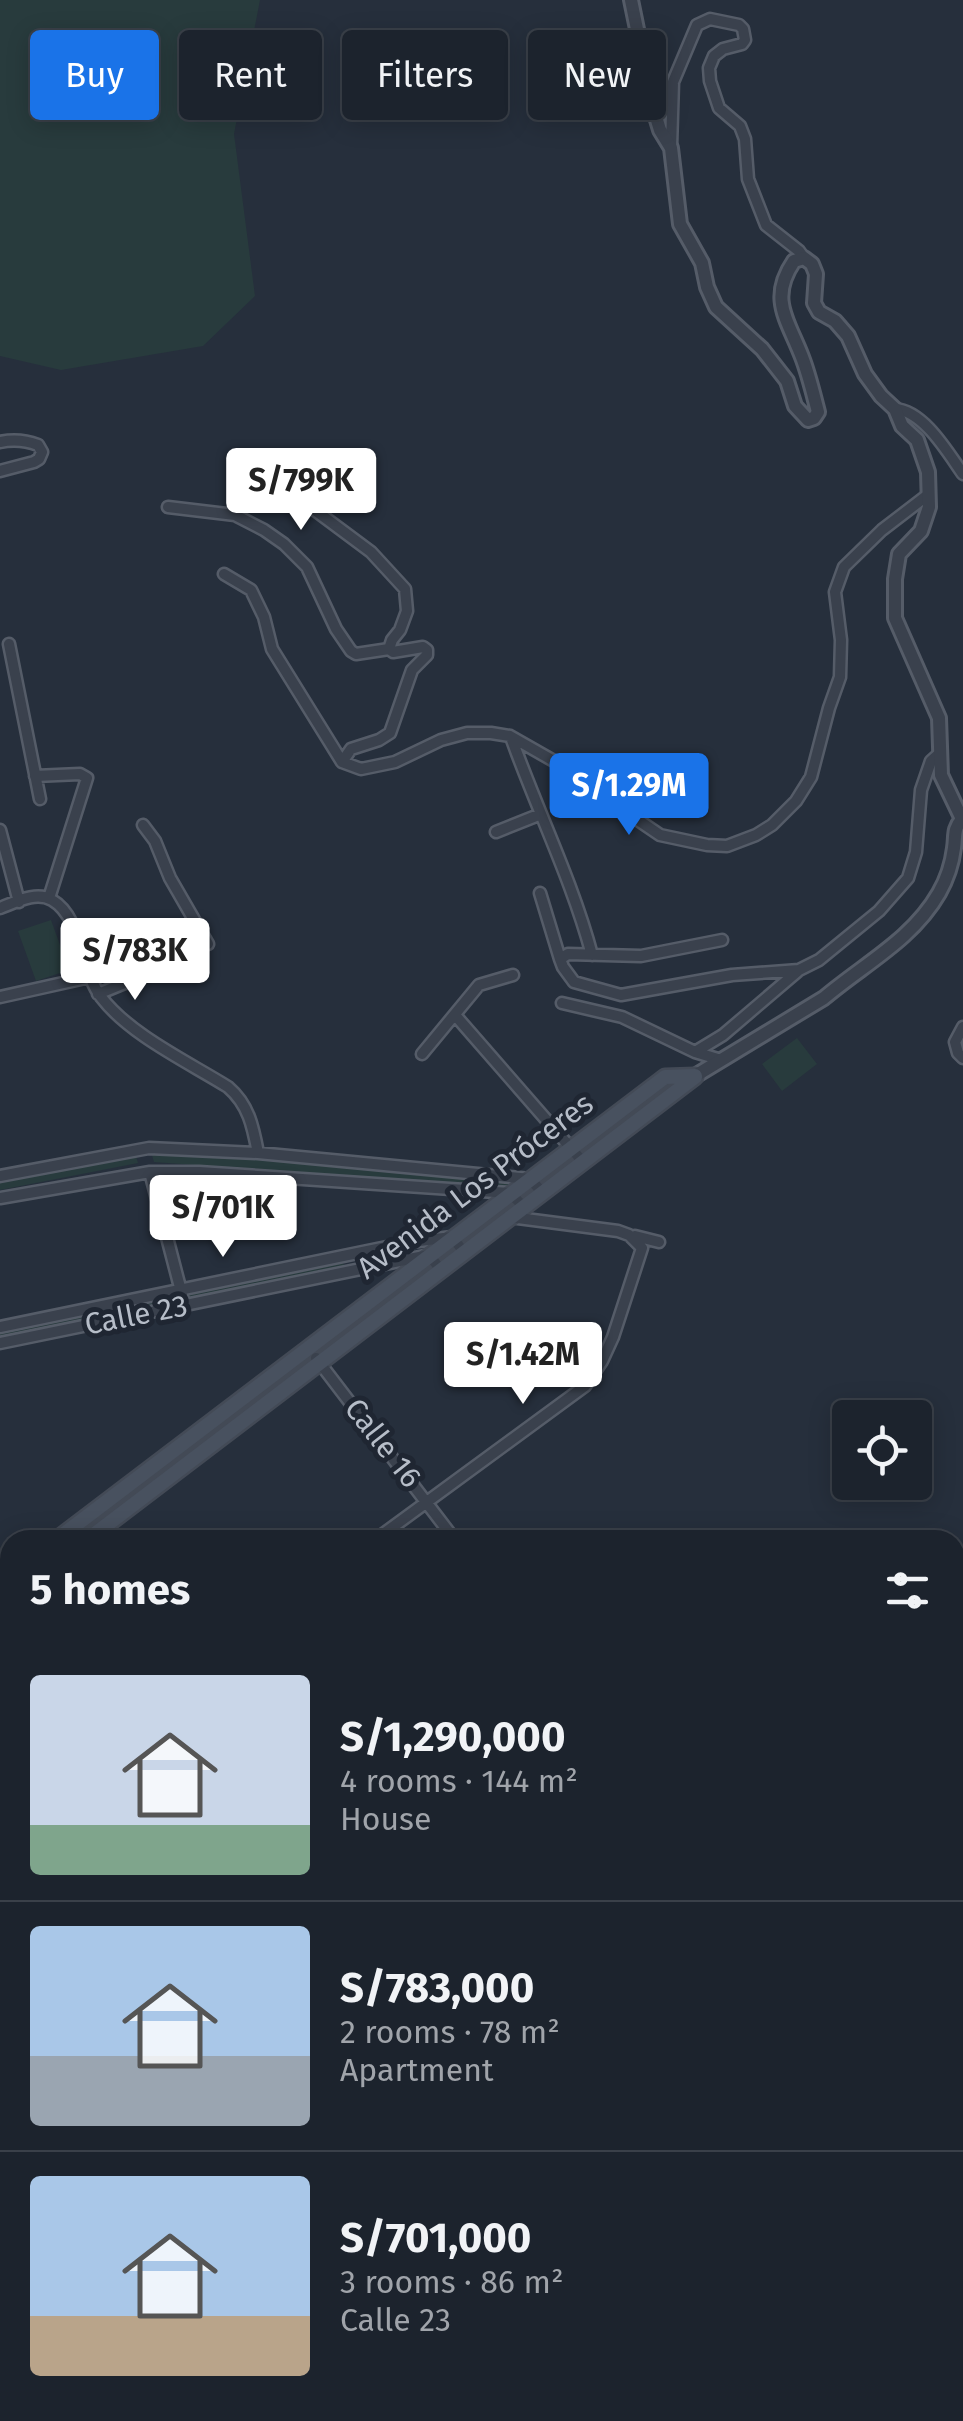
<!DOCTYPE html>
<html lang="en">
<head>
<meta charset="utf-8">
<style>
	:root { --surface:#1c232d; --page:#252b35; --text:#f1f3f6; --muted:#a0a4aa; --line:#3a4049; --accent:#1a73e8 }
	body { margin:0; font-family:"Fira Sans",sans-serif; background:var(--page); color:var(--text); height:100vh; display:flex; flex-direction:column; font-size:38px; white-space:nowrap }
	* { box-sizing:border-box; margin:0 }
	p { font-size:32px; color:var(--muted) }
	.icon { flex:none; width:55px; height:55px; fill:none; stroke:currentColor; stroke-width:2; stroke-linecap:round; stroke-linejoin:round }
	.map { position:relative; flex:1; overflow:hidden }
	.drawer { position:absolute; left:0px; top:1530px; width:965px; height:892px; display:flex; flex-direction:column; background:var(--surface); border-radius:30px 30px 0 0; box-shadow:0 5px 25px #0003,0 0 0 2px var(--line) }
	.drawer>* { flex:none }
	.top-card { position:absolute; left:30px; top:30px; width:905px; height:90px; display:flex; gap:20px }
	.buttons { position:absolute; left:832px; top:1400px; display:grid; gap:20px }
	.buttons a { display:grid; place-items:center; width:100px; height:100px; border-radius:10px; background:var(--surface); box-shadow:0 5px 25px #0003,0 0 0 2px var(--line); font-size:50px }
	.price { position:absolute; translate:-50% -85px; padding:0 22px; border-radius:10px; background:#fff; color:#222; font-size:32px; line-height:65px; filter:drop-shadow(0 2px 5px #0008) }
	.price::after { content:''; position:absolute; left:50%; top:60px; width:30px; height:22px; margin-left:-15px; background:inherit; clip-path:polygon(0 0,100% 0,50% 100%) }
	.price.selected { background:var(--accent); color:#fff }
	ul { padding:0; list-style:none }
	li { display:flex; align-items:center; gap:30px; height:250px; padding:0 30px }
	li+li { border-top:2px solid var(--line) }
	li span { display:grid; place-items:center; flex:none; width:280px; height:200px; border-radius:10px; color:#555 }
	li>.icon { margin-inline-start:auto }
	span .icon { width:120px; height:120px; fill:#fffc; stroke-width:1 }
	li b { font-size:42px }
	h2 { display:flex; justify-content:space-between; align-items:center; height:120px; padding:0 30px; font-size:42px }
	.chip { padding:0 35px; border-radius:10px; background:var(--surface); box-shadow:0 5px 25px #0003,0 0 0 2px var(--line); font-size:35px; line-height:90px }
	.chip.selected { background:var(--accent); color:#fff }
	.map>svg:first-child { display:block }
	.green { fill:#283b3d }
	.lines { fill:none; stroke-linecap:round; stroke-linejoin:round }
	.minor-casing { stroke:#555c68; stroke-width:15 }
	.tertiary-casing { stroke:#555c68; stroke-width:18 }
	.secondary-casing { stroke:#434a56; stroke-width:19 }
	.minor { stroke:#3a414d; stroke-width:10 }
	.tertiary { stroke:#3a414d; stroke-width:12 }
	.secondary { stroke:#48515f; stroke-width:14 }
	.labels { text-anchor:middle; stroke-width:10; stroke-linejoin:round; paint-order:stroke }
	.street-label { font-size:30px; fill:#b6bdc8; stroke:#1f2632 }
</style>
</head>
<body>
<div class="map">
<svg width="963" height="2421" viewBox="0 0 963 2421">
	<rect width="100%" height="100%" fill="#262f3c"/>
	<!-- green -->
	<path class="green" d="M0 0H260L234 134 255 296 203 346 61 370 0 356Z
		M51 920 69 970 36 981 18 931Z
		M797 1038 817 1064 782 1091 762 1064Z
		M151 1152 513 1175 511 1184 505 1188 154 1162Z
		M135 1153 138 1163 0 1190V1180Z
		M496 1212 500 1215 499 1220 321 1357 315 1349Z
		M343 1261 345 1270 188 1302 186 1294Z
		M177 1294 179 1304 0 1340V1330Z
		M308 1354 313 1361 78 1540H63Z
		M10 2203V2412L68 2413 69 2421H0V2222Z"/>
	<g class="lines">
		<defs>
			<path id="minor" d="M671 147 673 82 697 25 710 19 739 25 743 29 745 40 742 44 723 49 714 56 709 68 710 81 719 108 740 126 745 139 748 179 766 225 799 251 804 258
				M895 409C924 411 948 453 963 474
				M0 442C14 439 25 440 38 445L42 452 39 459 34 462 0 471
				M261 478 316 511 371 552 405 589 407 611 400 630 392 640 389 649 393 652 423 647 427 650V655L412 670 390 733 379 740 351 749 342 762
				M168 507 235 515 264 530 284 544 307 567 336 629 351 651 356 654 389 649
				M224 574 251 590 264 617 272 649 342 762 361 769 395 762 441 740 467 733H491L510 736 603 789 638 820 660 835 707 845 727 846 756 835 772 825 796 801 811 777 829 708 840 677 841 640 835 592 844 567 882 530 929 494
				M9 644 40 799
				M511 737C537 810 572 880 592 955
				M35 776 80 774 87 778 49 898
				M143 825 155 841 170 878 208 944
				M0 830 19 902
				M496 832 541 814
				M540 893 560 959
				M0 908C16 902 36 891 52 900 82 917 81 971 101 997 130 1035 188 1062 228 1087 249 1105 253 1127 258 1153
				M722 940 641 956 568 954 560 959 563 967 574 982 621 995 732 975 799 970 819 960 879 911 908 878 916 852 921 790 931 761 940 753
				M98 994 171 964
				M0 997 90 977
				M562 1003 622 1017 695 1052 721 1060
				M455 1015 583 1162
				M963 1027 955 1042 958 1053 963 1058
				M695 1052 723 1035 798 971
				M422 1054 479 985 513 975
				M150 1172 182 1295
				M0 1176 149 1148 258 1153 530 1179 543 1193
				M0 1198 150 1172H199L510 1193 524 1207
				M635 1236 659 1242
				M0 1327 411 1242 452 1237 464 1252
				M0 1343 429 1255 441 1270
				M316 1358 455 1540
				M375 1540 585 1386 602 1361 613 1337 642 1248 629 1235 618 1231 510 1217
				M0 1825 10 1817
				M0 2009 10 2002
				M0 2144 10 2154
				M0 2207 10 2187
				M74 2412V2421"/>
			<path id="tertiary" d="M631 0 653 107 660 130 671 148 680 224 702 263 707 287 716 307 762 349 787 381 795 406 808 420 814 418 818 412C813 393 809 375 802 357 788 320 768 299 794 261L804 258 812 264 816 274 814 303 819 312 835 321 848 336 865 374 881 396 895 409 902 426 917 440 928 472 929 507 921 531 899 554 895 579V618L939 718 941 775 962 819C953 830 956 835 954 848 952 864 947 879 939 893 912 940 864 964 824 998L695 1076"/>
			<path id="secondary" d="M56 1540 665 1077 695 1076
				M87 1540 695 1077
				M0 1583 10 1575
				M0 1607 10 1599"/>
		</defs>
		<!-- minor casing -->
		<use href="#minor" class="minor-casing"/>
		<!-- tertiary casing -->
		<use href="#tertiary" class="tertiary-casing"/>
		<!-- secondary casing -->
		<use href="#secondary" class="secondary-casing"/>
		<!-- minor -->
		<use href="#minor" class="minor"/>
		<!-- tertiary -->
		<use href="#tertiary" class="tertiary"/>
		<!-- secondary -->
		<use href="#secondary" class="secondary"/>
	</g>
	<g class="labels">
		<!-- street labels -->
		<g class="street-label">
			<text transform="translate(475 1186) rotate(-37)" y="10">Avenida Los Próceres</text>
			<text transform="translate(136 1315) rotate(-11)" y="10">Calle 23</text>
			<text transform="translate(383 1443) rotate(52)" y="10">Calle 16</text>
		</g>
	</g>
</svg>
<div class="buttons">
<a><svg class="icon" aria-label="locate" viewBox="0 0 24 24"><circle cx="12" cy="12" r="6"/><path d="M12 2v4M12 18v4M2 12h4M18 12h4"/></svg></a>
</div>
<b class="price" style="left:301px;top:533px">S/799K</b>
<b class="price selected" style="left:629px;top:838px">S/1.29M</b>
<b class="price" style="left:135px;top:1003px">S/783K</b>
<b class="price" style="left:223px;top:1260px">S/701K</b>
<b class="price" style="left:523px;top:1407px">S/1.42M</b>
<div class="top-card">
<a class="chip selected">Buy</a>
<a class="chip">Rent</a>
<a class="chip">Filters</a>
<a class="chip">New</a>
</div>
<section class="drawer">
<h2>5 homes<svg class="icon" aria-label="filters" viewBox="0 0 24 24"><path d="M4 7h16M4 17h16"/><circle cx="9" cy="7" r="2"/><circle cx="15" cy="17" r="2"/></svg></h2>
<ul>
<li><span style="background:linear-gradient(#c9d6e8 75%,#7fa58c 0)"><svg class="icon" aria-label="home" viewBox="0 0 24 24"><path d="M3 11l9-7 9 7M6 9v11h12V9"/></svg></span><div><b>S/1,290,000</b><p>4 rooms · 144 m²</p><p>House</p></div></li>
<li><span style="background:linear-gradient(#a9c7e8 65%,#9aa5b1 0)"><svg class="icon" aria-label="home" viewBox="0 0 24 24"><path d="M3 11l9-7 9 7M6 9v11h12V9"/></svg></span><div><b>S/783,000</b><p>2 rooms · 78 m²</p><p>Apartment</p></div></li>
<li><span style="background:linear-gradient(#a9c7e8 70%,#b9a48a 0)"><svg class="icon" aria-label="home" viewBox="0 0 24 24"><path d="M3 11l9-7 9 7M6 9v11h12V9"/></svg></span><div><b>S/701,000</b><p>3 rooms · 86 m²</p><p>Calle 23</p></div></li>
</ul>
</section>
</div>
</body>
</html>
